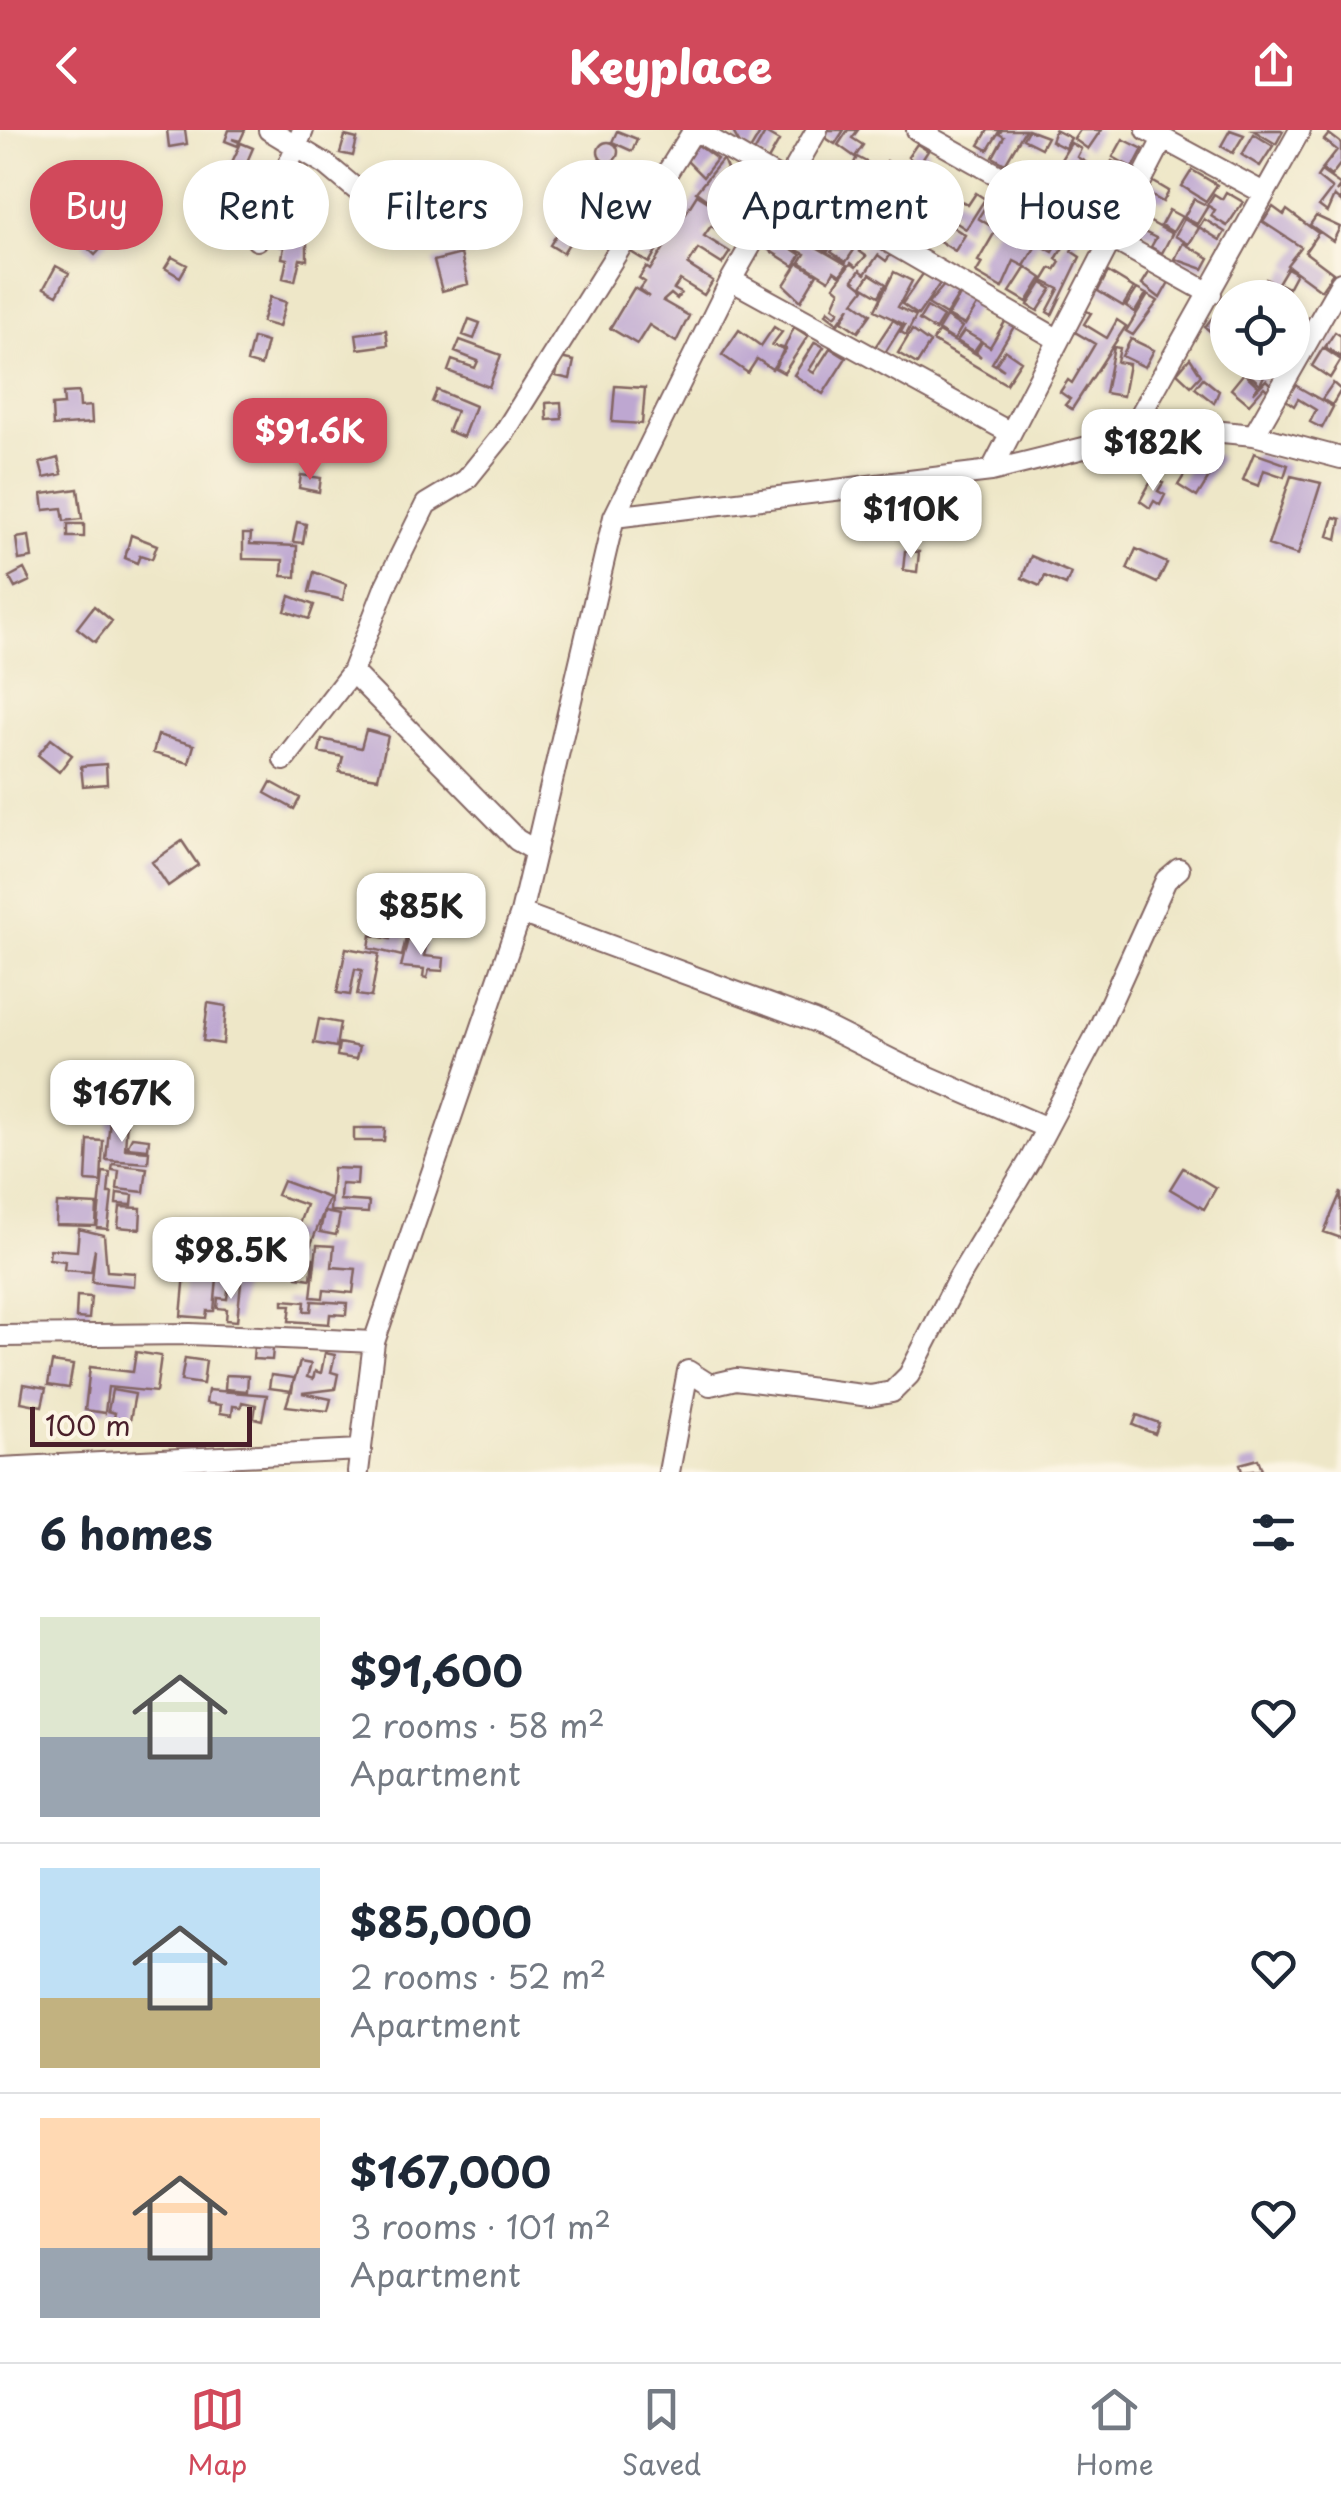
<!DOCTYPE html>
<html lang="en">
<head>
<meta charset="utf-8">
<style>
	:root { --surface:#fff; --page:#f6f6f7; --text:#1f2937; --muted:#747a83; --line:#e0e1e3; --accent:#d1495b }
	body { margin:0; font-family:"Playpen Sans",sans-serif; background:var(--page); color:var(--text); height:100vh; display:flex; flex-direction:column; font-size:38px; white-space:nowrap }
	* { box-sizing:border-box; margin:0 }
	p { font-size:32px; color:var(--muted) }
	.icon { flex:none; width:55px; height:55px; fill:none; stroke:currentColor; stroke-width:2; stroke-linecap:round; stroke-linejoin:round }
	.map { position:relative; height:1342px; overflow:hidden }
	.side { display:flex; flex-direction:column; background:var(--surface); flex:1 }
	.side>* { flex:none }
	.banner { position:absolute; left:30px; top:30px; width:1282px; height:90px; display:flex; gap:20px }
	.tools { position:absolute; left:1210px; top:150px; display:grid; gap:20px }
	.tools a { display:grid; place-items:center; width:100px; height:100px; border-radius:50%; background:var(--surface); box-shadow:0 5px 15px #0003; font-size:50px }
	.scale { position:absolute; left:30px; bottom:25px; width:222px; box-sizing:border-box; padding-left:10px; border:5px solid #4a1f2b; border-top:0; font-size:28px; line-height:35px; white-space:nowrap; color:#4a1f2b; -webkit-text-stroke:8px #fcf5e5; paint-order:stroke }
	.price { position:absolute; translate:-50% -85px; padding:0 22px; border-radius:20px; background:#fff; color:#222; font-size:32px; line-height:65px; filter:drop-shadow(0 2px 5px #0008) }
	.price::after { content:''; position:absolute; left:50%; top:60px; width:30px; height:22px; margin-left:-15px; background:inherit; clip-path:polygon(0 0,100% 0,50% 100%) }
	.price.selected { background:var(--accent); color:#fff }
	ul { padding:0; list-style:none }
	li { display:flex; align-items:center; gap:30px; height:250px; padding:0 40px }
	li+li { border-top:2px solid var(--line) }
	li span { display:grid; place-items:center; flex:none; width:280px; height:200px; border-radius:0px; color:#555 }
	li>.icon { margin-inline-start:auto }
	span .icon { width:120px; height:120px; fill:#fffc; stroke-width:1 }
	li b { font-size:42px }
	h2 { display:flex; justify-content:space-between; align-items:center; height:120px; padding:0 40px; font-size:42px }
	.tag { padding:0 35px; border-radius:45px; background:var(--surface); box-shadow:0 5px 15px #0003; font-size:35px; line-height:90px }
	.tag.selected { background:var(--accent); color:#fff }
	header { display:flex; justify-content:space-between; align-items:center; height:130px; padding:0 40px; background:var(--accent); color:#fff; font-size:45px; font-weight:800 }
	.dock { display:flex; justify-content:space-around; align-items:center; height:140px; border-top:2px solid var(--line); background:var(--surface); font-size:28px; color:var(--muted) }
	.dock a { display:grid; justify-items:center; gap:5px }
	.dock .selected { color:var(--accent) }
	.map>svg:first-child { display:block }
	.building { fill:#bea7d1 }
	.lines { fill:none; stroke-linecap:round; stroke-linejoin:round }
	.minor-casing { stroke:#836562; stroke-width:24 }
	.minor { stroke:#fff; stroke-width:20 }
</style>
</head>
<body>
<header><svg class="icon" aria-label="back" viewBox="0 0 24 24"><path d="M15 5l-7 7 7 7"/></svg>Keyplace<svg class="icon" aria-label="share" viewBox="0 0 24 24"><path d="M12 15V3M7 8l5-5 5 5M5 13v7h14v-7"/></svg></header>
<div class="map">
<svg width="1341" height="1342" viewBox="0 0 1341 1342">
	<rect width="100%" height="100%" fill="#fcf5e5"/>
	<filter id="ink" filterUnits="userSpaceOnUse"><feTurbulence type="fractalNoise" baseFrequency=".01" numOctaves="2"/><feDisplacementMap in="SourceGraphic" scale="20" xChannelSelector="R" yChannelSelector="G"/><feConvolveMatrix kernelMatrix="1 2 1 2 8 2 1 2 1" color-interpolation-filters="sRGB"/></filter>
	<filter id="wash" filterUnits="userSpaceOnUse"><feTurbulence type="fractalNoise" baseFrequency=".0048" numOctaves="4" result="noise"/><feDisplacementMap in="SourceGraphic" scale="40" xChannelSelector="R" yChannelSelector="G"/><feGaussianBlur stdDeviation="2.25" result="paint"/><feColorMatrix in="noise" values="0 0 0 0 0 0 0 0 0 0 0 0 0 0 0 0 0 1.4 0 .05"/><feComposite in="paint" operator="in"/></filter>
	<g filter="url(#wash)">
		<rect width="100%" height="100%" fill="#eee7c8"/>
		<g id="blocks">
			<!-- building -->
			<path class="building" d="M167 0H185L187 14 169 17Z
				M229 0H245L240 11 232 9 239 12 238 16 225 11Z
				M732 0H762L750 20 740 14Z
				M824 0H844L835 14 821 5Z
				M848 0H858L852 8 863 15 855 27 838 15Z
				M988 0H1000L988 20 979 15Z
				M1002 0H1025L1005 34 993 27 1004 7 999 4Z
				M1028 0 1047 7 1041 18 1023 9Z
				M1055 0 1071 8 1065 18 1051 11Z
				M1080 0H1101L1088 19 1074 9Z
				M1230 0 1244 5 1233 23 1221 16Z
				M1253 0H1281L1283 1 1276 14Z
				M617 1 637 9 632 21 612 12Z
				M765 3 779 11 768 30 754 22Z
				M1254 4 1273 16 1260 36 1242 25Z
				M1329 4 1341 13V33L1331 46 1322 39 1337 20 1324 10Z
				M345 6 357 9 353 26 340 23Z
				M1123 9 1143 19 1133 38 1113 27Z
				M598 22a10 10 0 1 1 20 0a10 10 0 1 1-20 0Z
				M241 13 253 18 243 41 265 51 260 63 225 47Z
				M1071 13 1081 19 1077 27 1102 42 1096 53 1060 31Z
				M917 14 928 21 919 35 908 27Z
				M698 15 717 29 703 47 686 30Z
				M857 27 876 37 872 46 853 35Z
				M723 29 727 39 707 70 696 62Z
				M887 31 902 40 896 49 886 43 882 50 877 47Z
				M1112 31 1132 41 1126 53 1106 42Z
				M851 37 862 44 849 63 838 56Z
				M905 38 968 75 976 63 985 69 966 99 952 90 957 83 898 49Z
				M1192 40 1217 55 1206 71 1182 56Z
				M1321 41 1341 55 1336 62 1341 58V72L1334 66 1327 82 1319 76 1332 59 1317 47Z
				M1105 47 1121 56 1114 71 1098 63Z
				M873 48 889 59 877 77 862 67Z
				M591 49 602 54 593 73 582 68Z
				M1152 51 1169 61 1163 72 1145 62Z
				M454 53 471 55 468 78 451 75Z
				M719 54 733 63 725 76 749 90 742 101 731 94 724 104 711 96 704 106 730 122 722 134 698 119 688 135 713 151 704 165 680 150 674 159 681 163 677 169 671 164 663 171 689 186 676 212 649 195 637 214 610 198 634 158 649 167 640 159 645 152 639 148 646 137 650 140 697 65 713 75 709 71Z
				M754 61 762 66 752 83 732 71 736 63 749 70Z
				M1226 62 1243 72 1227 96 1211 86 1215 80 1207 75 1214 64 1222 69Z
				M888 65 897 70 883 92 875 87Z
				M1002 66 1011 72 994 98 978 88 991 68 998 73Z
				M605 67 626 75 622 85 601 77Z
				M1194 69 1208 76 1197 94 1184 87Z
				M911 72 926 82 911 103 897 93Z
				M395 73 444 78 434 112 418 110 421 89 394 86Z
				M935 73 952 83 945 94 940 91 928 110 917 102Z
				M1023 74 1031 79 1015 104 1025 110 1042 81 1053 87 1024 136 1014 131 1002 158 976 143 982 133 978 131 1006 83 1015 88Z
				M817 77 826 84 808 112 847 135 840 145 834 141 829 150 800 132 805 124 797 120 799 116 781 108 795 85 807 92Z
				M1273 77 1284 85 1287 80 1318 103 1305 122 1333 143 1321 160 1287 135 1301 117 1263 92Z
				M210 78 224 86 218 99 203 92Z
				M1169 80 1182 87 1173 102 1161 95Z
				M1134 83 1172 104 1162 123 1151 117 1156 108 1140 100 1134 109 1122 103Z
				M569 85 582 93 563 123 550 115Z
				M831 86 844 94 828 121 815 113Z
				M1316 86 1340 97 1333 111 1310 95Z
				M1184 89 1199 98 1189 114 1175 106Z
				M1204 89 1225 102 1220 110 1199 97Z
				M227 91 243 99 238 109 222 101Z
				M948 94 965 105 955 121 938 110Z
				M1049 98 1063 106 1053 122 1039 114Z
				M97 99 109 110 95 125 83 114Z
				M765 101 801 125 794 136 758 113Z
				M278 102 307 108V130L300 129 295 151 283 148 287 129 282 128 284 117 275 115Z
				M1072 102 1079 107 1071 121 1080 127 1052 185 1047 182 1059 159 1043 151 1051 138 1055 140 1060 132 1056 129Z
				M844 104 858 114 846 132 831 122Z
				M870 107 892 123 886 131 878 125 865 144 860 140 853 150 864 159 854 172 871 184 858 202 842 191 850 177 838 193 826 184 828 180 835 186 839 181 833 177 840 161 834 156 851 133 856 137 866 126 859 121Z
				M639 110 656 121 649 133 631 122Z
				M1183 113 1209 128 1203 139 1175 129Z
				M461 124 468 154 442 161 434 131Z
				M172 127 187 135 180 147 165 138Z
				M798 133 817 144 801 171 784 155Z
				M56 136 69 143 57 165 44 158Z
				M1026 137 1042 148 1027 172 1010 162Z
				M1287 138 1296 143 1288 158 1278 153Z
				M925 141 941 152 918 185 902 174Z
				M1150 141 1169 152 1160 168 1142 154Z
				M894 142 912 151 898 177 916 186 906 205 901 202 905 195 875 180Z
				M1108 142 1134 158 1123 176 1098 161Z
				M870 144 886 154 879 166 862 156Z
				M1266 149 1287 161 1284 168 1256 165Z
				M1042 153 1052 159 1038 181 1028 175Z
				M945 154 960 163 946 185 928 174Z
				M1137 159 1146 164 1135 182 1126 176Z
				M961 164 978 174 965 195 948 186Z
				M1148 165 1158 171 1133 205 1126 201Z
				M270 167 286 172 279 197 262 192Z
				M927 177 943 187 935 200 919 190Z
				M1082 179 1091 183 1084 194 1107 208 1117 190 1126 196 1072 279 1065 275 1070 269 1060 262 1068 250 1072 253 1095 214 1070 199Z
				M946 187 962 197 954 210 938 200Z
				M1212 188 1228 201V216L1205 197Z
				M469 189 480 193 474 209 463 205Z
				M893 190 902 196 885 223 875 217Z
				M1006 190 1015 195 992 233 1004 240 996 234 1005 220 1021 231 1006 254 933 211 938 202 981 227 976 222 982 212 990 217Z
				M774 197 782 202 772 215 786 219 772 239 757 229 748 243 722 225 739 200 761 216Z
				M794 197 808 206 784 243 775 238Z
				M386 200 388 215 358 219 356 204Z
				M912 200 930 213 917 234 898 223Z
				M964 201 981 211 974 221 957 211Z
				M1335 202 1341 206V227L1325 217Z
				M253 208 267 212 261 236 247 232Z
				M1131 209 1154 220 1145 237 1122 226Z
				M460 210 501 225 489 257 448 241 452 230 475 238 478 231 455 222Z
				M815 212 824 217 809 240 814 243 830 218 846 228 823 264 794 245Z
				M1114 217 1120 218 1117 232 1129 234 1123 266 1105 263Z
				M1323 218 1341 230 1330 248 1312 236Z
				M560 228 574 231 570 249 556 246Z
				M1190 228 1201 245 1191 256 1177 243Z
				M1247 232 1269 236 1260 254 1242 238Z
				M1244 243 1258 256 1253 263 1266 250 1271 255 1267 260 1264 257 1249 274 1231 259Z
				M1203 248 1219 261 1214 273 1195 258Z
				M1333 253 1341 260 1332 275 1322 269Z
				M1295 255 1333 277 1322 298 1310 292 1316 280 1298 269 1294 276 1286 270Z
				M615 256 645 258 642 294 612 292Z
				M437 260 475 276 463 307 448 301 456 281 432 272Z
				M79 262 80 277 91 276 92 293 53 296 52 275 64 274 63 263Z
				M561 272 562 289 547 290 546 273Z
				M1202 317 1221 328 1197 367 1178 355Z
				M1254 323 1288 335 1284 347 1264 340 1259 356 1243 350Z
				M58 328 62 344 44 348 40 333Z
				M301 345 321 348 319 362 299 358Z
				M1291 346 1321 353 1298 425 1268 415Z
				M1153 348 1163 353 1158 361 1165 365 1160 375 1154 371 1150 378 1140 371Z
				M78 359 82 389 64 391 62 378 44 380 42 364Z
				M1334 387 1341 389 1337 409 1328 406Z
				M297 392 306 394 303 413 293 412Z
				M68 394H84V407H68Z
				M243 404H251L250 414 297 416 296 447 282 446 283 430 243 429Z
				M131 405 157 415 152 429 140 425 137 433 125 428Z
				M29 406 32 428 19 430 16 408Z
				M1136 419 1167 433 1157 453 1127 439Z
				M905 421 919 422 917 442 903 440Z
				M1031 426 1071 443 1066 455 1045 446 1040 456 1022 448Z
				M24 439 30 451 15 458 9 447Z
				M314 442 346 454 343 470 309 462Z
				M290 466 314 475 309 489 285 481Z
				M94 476 112 491 95 512 77 498Z
				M366 600 388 606 378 648 339 642 343 627 319 622 322 609 361 618Z
				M158 605 194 615 189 633 153 623Z
				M51 609 72 625 59 642 38 625Z
				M106 634 107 654 83 656 81 636Z
				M271 652 300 668 294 679 265 663Z
				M182 711 198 735 168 756 152 732Z
				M392 800 407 803 402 826 369 818 371 805 390 809Z
				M408 809 427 813 424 826 444 828 443 841 429 840 427 848 423 847 424 839 401 837Z
				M346 818 379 824 371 867 357 865 362 840 355 839 350 865 337 863Z
				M208 873 226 876 223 914 203 911Z
				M319 889 340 893 336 917 314 913Z
				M339 913 359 917 356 929 337 926Z
				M110 989 127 990 125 1019 149 1021 148 1033 106 1030Z
				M354 998H385L384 1011H354Z
				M132 1007 149 1009 148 1019 127 1017Z
				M88 1010 103 1011 101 1052 86 1051Z
				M113 1034 147 1038 144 1062 117 1059 119 1041 112 1040Z
				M333 1038 358 1039 357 1055 341 1054 340 1070 369 1072 368 1083 330 1081Z
				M1183 1038 1216 1058 1204 1079 1170 1059Z
				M103 1042 110 1043 108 1063H112L108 1099 97 1098Z
				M283 1051 329 1068 310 1117 275 1104 278 1096 296 1102 306 1075 277 1065Z
				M1341 1062V1108L1324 1102Z
				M117 1063 133 1065 132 1075 116 1074Z
				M57 1073 97 1075 96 1096 56 1095Z
				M120 1077 141 1078 140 1099 118 1097Z
				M324 1082 340 1085 336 1105 320 1102Z
				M79 1099 104 1105 107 1141 135 1143 134 1156 92 1152 95 1119 91 1142 64 1140 65 1131 49 1129 50 1119 77 1121Z
				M189 1101 204 1103 200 1147 217 1148 214 1181H207L206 1188 181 1186Z
				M206 1103H223V1112H232V1105H250L249 1126H205Z
				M317 1115 334 1116 332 1137 356 1139 353 1163 324 1160 323 1168 311 1167Z
				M273 1125 296 1126 295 1134 272 1132Z
				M299 1127 313 1128 311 1149 297 1147Z
				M229 1153 241 1154 237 1191 226 1190 227 1179 217 1178 218 1168 227 1169Z
				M77 1166 91 1167 89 1189 76 1188Z
				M283 1170 305 1172 304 1181H311L312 1171 347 1173 346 1185 330 1184 329 1194 289 1191 291 1175H283Z
				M254 1217 273 1218 272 1230 253 1229Z
				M136 1222 161 1226 156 1262 108 1257 105 1283 85 1280 90 1237 133 1242Z
				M325 1223 335 1225 331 1242 338 1244 335 1259 302 1263 331 1269 328 1281 286 1276 300 1232 311 1234 307 1247 313 1249 315 1241 321 1243Z
				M185 1228 206 1231 203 1254 181 1251Z
				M52 1232 73 1235 69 1258 48 1255Z
				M226 1245 248 1246 247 1261 225 1259Z
				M271 1245 294 1248 292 1261 269 1258Z
				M24 1254 46 1258 42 1276 21 1272Z
				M112 1260 135 1264 128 1301 112 1298 115 1283 108 1281Z
				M208 1260 267 1265 262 1290 254 1288 256 1275 242 1272 241 1277 233 1276 232 1285 220 1283 221 1275 206 1273Z
				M1137 1285 1159 1293 1155 1304 1133 1295Z
				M1258 1329 1262 1340 1242 1342 1240 1334Z"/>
		</g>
	</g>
	<g filter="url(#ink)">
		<use href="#blocks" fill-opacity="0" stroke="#836562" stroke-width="2.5"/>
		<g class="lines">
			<defs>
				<path id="minor" d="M269 0 327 35 370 71
					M695 0 1057 209
					M917 0 1211 164
					M1147 0 1262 62
					M257 110 303 0
					M731 150 1009 302
					M1254 305 1341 153
					M1128 307 1300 0
					M991 341 1163 9
					M614 387 991 341 1128 307 1191 299 1254 305 1341 328
					M284 630 352 542
					M536 721 517 710 352 542 386 455 426 374 466 350 504 303 694 0
					M521 783 814 891 906 937 1047 998
					M0 1206 190 1204 374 1212
					M0 1338 361 1320
					M358 1342 374 1212 521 783 614 387 731 150 817 0
					M669 1342 688 1241 710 1255 736 1249 870 1266 892 1262 909 1245 958 1149 1030 1030 1095 907 1166 750 1179 739"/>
			</defs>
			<!-- minor casing -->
			<use href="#minor" class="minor-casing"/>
			<!-- minor -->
			<use href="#minor" class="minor"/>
		</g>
	</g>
</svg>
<div class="tools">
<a><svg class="icon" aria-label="locate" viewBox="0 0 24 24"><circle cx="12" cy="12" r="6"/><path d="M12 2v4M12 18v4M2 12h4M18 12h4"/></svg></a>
</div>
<div class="scale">100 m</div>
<b class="price selected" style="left:310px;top:353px">$91.6K</b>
<b class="price" style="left:1153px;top:364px">$182K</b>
<b class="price" style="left:911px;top:431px">$110K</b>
<b class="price" style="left:421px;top:828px">$85K</b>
<b class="price" style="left:122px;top:1015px">$167K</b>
<b class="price" style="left:231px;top:1172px">$98.5K</b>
<div class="banner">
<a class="tag selected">Buy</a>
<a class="tag">Rent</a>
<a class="tag">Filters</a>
<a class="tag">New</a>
<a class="tag">Apartment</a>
<a class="tag">House</a>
</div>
</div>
<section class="side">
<h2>6 homes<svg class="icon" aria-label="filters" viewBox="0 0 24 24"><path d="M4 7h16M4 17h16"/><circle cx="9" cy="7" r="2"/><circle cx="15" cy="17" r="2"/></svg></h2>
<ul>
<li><span style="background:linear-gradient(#dfe7d0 60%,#9aa5b1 0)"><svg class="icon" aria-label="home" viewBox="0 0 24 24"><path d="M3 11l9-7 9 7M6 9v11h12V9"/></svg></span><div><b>$91,600</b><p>2 rooms · 58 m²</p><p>Apartment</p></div><svg class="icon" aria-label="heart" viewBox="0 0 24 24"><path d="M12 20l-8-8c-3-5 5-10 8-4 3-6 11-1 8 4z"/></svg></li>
<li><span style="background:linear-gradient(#bfe0f5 65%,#c2b280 0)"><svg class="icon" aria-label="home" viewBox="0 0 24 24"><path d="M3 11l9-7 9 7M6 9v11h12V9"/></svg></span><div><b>$85,000</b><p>2 rooms · 52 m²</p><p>Apartment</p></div><svg class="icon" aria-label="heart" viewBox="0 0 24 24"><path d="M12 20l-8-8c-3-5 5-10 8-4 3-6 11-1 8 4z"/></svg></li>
<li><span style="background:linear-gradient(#ffd9b3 65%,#9aa5b1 0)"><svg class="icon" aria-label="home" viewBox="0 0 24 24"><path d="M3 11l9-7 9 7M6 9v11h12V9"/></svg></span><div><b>$167,000</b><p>3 rooms · 101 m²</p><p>Apartment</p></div><svg class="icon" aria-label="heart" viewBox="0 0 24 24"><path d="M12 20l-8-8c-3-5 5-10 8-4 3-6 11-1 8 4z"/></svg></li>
</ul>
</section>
<nav class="dock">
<a class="selected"><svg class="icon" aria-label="map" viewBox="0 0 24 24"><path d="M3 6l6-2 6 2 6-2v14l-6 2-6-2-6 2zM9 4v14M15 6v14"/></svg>Map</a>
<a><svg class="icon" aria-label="saved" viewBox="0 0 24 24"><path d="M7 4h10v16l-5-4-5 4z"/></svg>Saved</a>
<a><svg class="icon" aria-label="home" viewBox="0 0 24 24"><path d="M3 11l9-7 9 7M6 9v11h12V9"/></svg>Home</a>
</nav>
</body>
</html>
